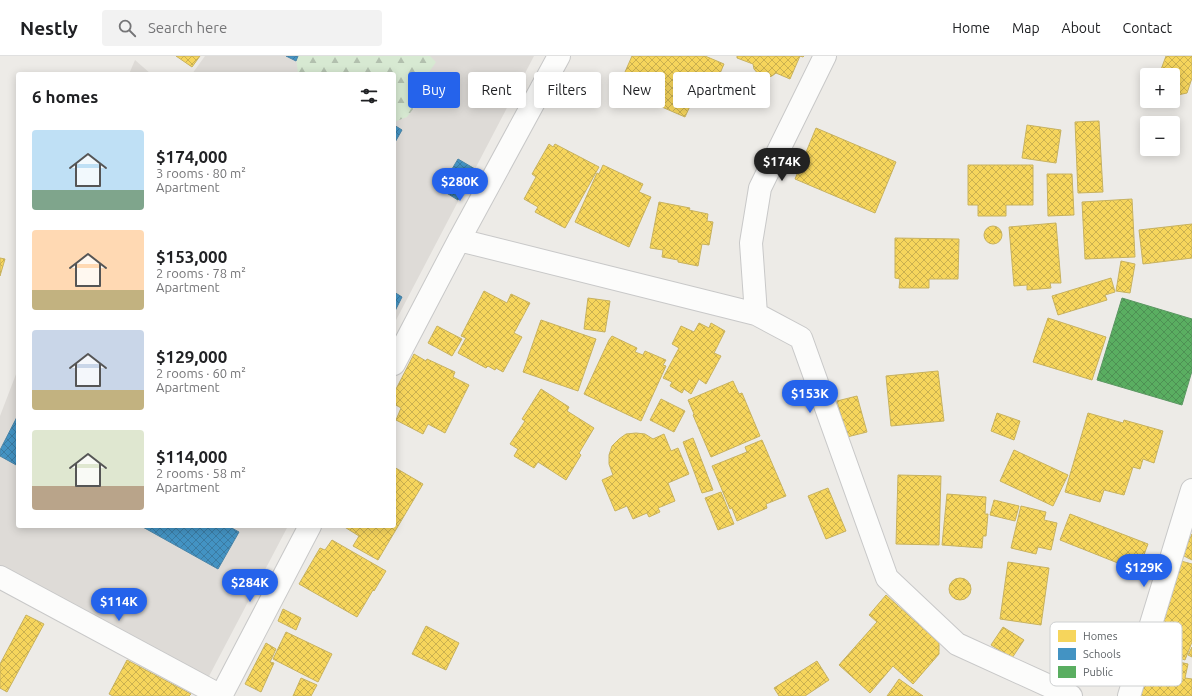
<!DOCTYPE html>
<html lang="en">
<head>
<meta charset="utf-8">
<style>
	:root { --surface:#fff; --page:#f2f2f2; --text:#202124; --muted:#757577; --line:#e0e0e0; --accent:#2563eb }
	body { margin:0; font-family:Ubuntu,sans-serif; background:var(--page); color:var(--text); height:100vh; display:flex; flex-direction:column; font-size:15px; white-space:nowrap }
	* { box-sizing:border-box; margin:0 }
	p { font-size:13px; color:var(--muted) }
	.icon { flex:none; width:22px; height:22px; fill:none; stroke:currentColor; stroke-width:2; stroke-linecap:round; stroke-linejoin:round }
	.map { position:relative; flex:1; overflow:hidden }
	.drawer { position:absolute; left:16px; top:16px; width:380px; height:456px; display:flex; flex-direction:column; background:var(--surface); border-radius:4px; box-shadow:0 2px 10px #0003 }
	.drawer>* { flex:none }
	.guide { position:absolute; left:408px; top:16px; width:380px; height:36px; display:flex; gap:8px }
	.tools { position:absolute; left:1140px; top:12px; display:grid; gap:8px }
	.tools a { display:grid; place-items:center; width:40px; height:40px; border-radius:4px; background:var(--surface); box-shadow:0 2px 10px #0003; font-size:20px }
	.price { position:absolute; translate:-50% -34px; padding:0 9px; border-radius:14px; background:var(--accent); color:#fff; font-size:13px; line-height:26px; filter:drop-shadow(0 1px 2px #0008) }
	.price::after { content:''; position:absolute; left:50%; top:24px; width:12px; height:9px; margin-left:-6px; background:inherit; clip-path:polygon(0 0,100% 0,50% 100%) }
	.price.selected { background:#222; color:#fff }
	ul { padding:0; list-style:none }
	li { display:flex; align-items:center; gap:12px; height:100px; padding:0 16px }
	li span { display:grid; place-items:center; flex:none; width:112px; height:80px; border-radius:4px; color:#555 }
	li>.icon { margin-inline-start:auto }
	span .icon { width:48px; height:48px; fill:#fffc; stroke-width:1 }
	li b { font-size:17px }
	h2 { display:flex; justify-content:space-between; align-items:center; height:48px; padding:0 16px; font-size:17px }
	.pill { padding:0 14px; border-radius:4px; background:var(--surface); box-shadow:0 2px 10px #0003; font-size:14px; line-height:36px }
	.pill.selected { background:var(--accent); color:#fff }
	header { display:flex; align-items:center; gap:24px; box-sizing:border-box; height:56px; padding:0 20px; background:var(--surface); border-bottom:1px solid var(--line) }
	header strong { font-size:19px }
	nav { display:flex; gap:22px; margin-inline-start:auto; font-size:14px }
	.search { width:280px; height:36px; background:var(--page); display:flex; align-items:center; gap:10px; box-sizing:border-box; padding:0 14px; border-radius:4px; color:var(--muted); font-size:15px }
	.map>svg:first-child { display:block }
	.education { fill:#dedbd7 }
	.forest { fill:url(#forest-firs) }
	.homes { fill:url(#homes-cross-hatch); stroke:#c8b25f }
	.schools { fill:url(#schools-cross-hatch); stroke:#4a84a7 }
	.public { fill:url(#public-cross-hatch); stroke:#5b9762 }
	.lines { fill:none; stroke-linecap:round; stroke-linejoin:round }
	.minor-casing { stroke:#c8c8c8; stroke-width:24 }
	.minor { stroke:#fcfcfb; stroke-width:22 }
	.key { fill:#fff; stroke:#ced0d1; stroke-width:1 }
	.key-label { font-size:11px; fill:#5c6165 }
</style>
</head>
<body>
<header>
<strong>Nestly</strong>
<div class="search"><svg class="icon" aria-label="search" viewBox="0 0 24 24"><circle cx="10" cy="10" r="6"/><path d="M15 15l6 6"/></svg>Search here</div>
<nav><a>Home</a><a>Map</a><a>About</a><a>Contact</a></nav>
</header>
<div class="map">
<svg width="1192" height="640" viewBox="0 0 1192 640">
	<defs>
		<pattern id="forest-firs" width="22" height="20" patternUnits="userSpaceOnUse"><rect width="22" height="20" fill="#d7e9d2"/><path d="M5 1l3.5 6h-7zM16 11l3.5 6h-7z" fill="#b2c0ae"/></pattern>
		<pattern id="homes-cross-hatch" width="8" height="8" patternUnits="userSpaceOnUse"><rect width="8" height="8" fill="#f6d55c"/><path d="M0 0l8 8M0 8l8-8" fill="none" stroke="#cab050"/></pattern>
		<pattern id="schools-cross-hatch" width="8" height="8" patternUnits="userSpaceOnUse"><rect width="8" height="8" fill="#4393c3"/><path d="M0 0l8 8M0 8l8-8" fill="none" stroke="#3b7ba2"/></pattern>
		<pattern id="public-cross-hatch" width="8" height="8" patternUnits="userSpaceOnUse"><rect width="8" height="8" fill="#5aae61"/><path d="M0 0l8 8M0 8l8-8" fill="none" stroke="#4e9154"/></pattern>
	</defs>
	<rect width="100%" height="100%" fill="#edebe7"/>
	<!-- education -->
	<path class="education" d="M205 0H534L394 268V18H192Z
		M135 4 151 18H129Z
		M18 313V470H288L207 624 0 509V360Z"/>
	<!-- forest -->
	<path class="forest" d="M296 0H430L436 6 423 25 420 44 407 61 394 66V18H298Z"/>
	<!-- homes -->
	<path class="homes" d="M176 0H200L192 11Z
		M632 0H705L724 8 709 43 696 37 685 61 618 32Z
		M737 0H804L803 1 800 0 790 23 776 17 772 20 768 21H763L759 19 754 13 753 8 737 2Z
		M1166 0H1192V22L1187 37 1173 40V19H1159Z
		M1099 65 1103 136 1078 137 1075 66Z
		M1027 69 1061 74 1056 107 1022 102Z
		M816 72 896 106 875 157 795 123Z
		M549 88 553 91 555 88 599 111 565 172 535 156 538 151 524 143 536 121 532 118Z
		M603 109 643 128 639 136 651 141 629 191 575 166 597 117 599 118Z
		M968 109H1033V149H1006V160H978V149H968Z
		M1047 118H1072L1074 159 1048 160Z
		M1132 143 1135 201 1085 203 1082 146Z
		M659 146 690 152 689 154 708 158 707 165 713 166 709 189 702 188 698 210 678 206V204L662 201 663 194 650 192Z
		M1056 167 1061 227H1050L1051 232 1027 234V229L1014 230 1009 171Z
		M1192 168V202L1143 208 1139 174Z
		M984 179a9 9 0 1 1 18 0a9 9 0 1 1-18 0Z
		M895 182 959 183 958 223H929V232H899L900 223 895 222Z
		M0 202 5 203 0 220Z
		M1121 205 1135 208 1130 237 1116 235Z
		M1111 222 1115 236 1105 239 1107 244 1058 259 1052 240Z
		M484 235 507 247 511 238 530 247 514 277 522 281 503 316 496 312 495 314 488 310 486 312 458 297 466 282 461 280Z
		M588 242 610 245 605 276 584 273Z
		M1048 262 1106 281 1092 324 1033 306Z
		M541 264 596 283 578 335 523 316Z
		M699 267 709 272 711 267 725 275 714 297 721 300 706 328 699 323 691 338 684 333 682 337 670 330 672 326 663 322 679 292 672 288 681 270 694 276Z
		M437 270 462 283 452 300 428 287Z
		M612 280 637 292 635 296 643 299 645 295 666 304 663 309 666 310 641 365 584 338 609 284Z
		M414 298 426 305 427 303 455 316 453 321 469 329 445 377 428 368 423 378 396 364 401 352 394 348V337Z
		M938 315 944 365 891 370 886 320Z
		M733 325 739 338 742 337 760 380 711 401 693 359 694 358 688 344Z
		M541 333 569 351 567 355 594 372 579 397 581 399 566 424 538 406 534 412 514 400 518 393 510 388 525 365 522 363Z
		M857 340 867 376 847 381 837 345Z
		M661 343 685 355 674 376 650 364Z
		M997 357 1020 365 1014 384 991 375Z
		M1088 357 1123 367 1124 364 1163 375 1154 407 1143 403 1140 413 1133 411 1124 439 1104 434 1100 446 1065 436Z
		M636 377 645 378 653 383 664 378 671 395 678 392 689 418 668 427 675 445 658 452 660 456 649 461 647 457 633 463 627 450 615 455 602 424 613 419 609 408V399L612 390 619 383 626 378Z
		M693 382 713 434 702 437 683 386Z
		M762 384 786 440 766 448 767 452 737 465 732 452 730 453 712 410 747 396 745 391Z
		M1014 394 1068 419 1053 450 1000 425Z
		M394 411 423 428 378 504 353 490 359 480 343 470H394Z
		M898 419 941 420 939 489 896 488Z
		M828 432 846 475 826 483 808 440Z
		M721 436 734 468 718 474 705 442Z
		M947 438 986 441 985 458H988L986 480H983L982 492 942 489Z
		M994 444 1019 450 1015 465 990 459Z
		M1021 450 1046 456 1044 464 1057 467 1051 494 1038 491 1036 498 1011 492Z
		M1070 458 1148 488 1138 515 1060 484Z
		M1192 478V504L1182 499Z
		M332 484 386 515 374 535 373 534 357 561 299 528 320 492 325 494Z
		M1181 505 1192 508V586L1185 604 1150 591Z
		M1008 506 1049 512 1041 569 1000 563Z
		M949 533a11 11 0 1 1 22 0a11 11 0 1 1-22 0Z
		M886 539 939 587V598L913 628 893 610 870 637 839 609 877 566 869 559Z
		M283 553 301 562 296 574 278 565Z
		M26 559 44 568 7 636 0 632V608Z
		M426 570 459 587 446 614 412 598Z
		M1003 571 1024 584 1012 602 991 589Z
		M286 576 332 598 318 626 273 603Z
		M266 587 276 593 270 606 274 607 261 636 245 628Z
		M1192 591V601L1188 599Z
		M1148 599 1188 608 1185 622 1192 623V640H1140Z
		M127 604 191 638 189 640H113L109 638Z
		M817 605 829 624 805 640H779L774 632Z
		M301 622 317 629 311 640H293Z
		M899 623 923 640H887Z"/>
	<!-- schools -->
	<path class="schools" d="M286 0H298L296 5Z
		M394 69 402 74 394 88Z
		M458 103 475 113 458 144 440 133Z
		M394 236 402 241 394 257Z
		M18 359V410L0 400V394Z
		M141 470H228L239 476 218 513Z"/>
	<!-- public -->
	<path class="public" d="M1122 242 1192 263V315L1182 349 1097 324Z"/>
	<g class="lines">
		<defs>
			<path id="minor" d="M459 184 756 258 801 282 887 522 957 588 1071 640
				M756 258 751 187 760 132 825 0
				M394 308 459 184 559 0
				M0 521 221 640
				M221 640 310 470
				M1129 640 1192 434"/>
		</defs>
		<!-- minor casing -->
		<use href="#minor" class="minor-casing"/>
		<!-- minor -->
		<use href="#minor" class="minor"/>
	</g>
	<!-- legend -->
	<rect x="1050" y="566" width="132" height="64" rx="6" class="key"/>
	<rect x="1058" y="574" width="18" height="12" fill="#f6d55c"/>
	<rect x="1058" y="592" width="18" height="12" fill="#4393c3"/>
	<rect x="1058" y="610" width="18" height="12" fill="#5aae61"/>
	<g class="key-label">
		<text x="1083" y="584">Homes</text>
		<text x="1083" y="602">Schools</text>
		<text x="1083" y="620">Public</text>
	</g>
</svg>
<div class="tools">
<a>+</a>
<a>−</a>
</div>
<b class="price selected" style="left:782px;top:126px">$174K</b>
<b class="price" style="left:460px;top:146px">$280K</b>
<b class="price" style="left:810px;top:358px">$153K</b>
<b class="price" style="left:1144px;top:532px">$129K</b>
<b class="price" style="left:250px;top:547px">$284K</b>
<b class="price" style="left:119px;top:566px">$114K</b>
<div class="guide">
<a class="pill selected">Buy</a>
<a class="pill">Rent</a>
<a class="pill">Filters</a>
<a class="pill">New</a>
<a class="pill">Apartment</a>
</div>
<section class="drawer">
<h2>6 homes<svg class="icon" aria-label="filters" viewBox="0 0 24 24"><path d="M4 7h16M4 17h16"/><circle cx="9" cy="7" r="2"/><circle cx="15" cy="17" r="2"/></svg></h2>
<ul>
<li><span style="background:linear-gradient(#bfe0f5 75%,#7fa58c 0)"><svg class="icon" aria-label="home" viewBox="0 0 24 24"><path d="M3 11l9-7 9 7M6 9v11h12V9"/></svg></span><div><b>$174,000</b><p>3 rooms · 80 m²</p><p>Apartment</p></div></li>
<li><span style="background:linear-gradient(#ffd9b3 75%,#c2b280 0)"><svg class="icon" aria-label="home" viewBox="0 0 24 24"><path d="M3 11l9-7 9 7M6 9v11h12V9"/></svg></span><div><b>$153,000</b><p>2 rooms · 78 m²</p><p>Apartment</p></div></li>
<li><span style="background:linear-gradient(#c9d6e8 75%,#c2b280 0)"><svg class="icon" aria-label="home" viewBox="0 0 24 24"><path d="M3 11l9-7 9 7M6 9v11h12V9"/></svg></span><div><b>$129,000</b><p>2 rooms · 60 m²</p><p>Apartment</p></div></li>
<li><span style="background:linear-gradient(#dfe7d0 70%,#b9a48a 0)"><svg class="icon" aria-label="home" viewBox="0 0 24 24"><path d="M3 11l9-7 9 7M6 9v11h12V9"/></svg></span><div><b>$114,000</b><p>2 rooms · 58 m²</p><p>Apartment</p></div></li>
</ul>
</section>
</div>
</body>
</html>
